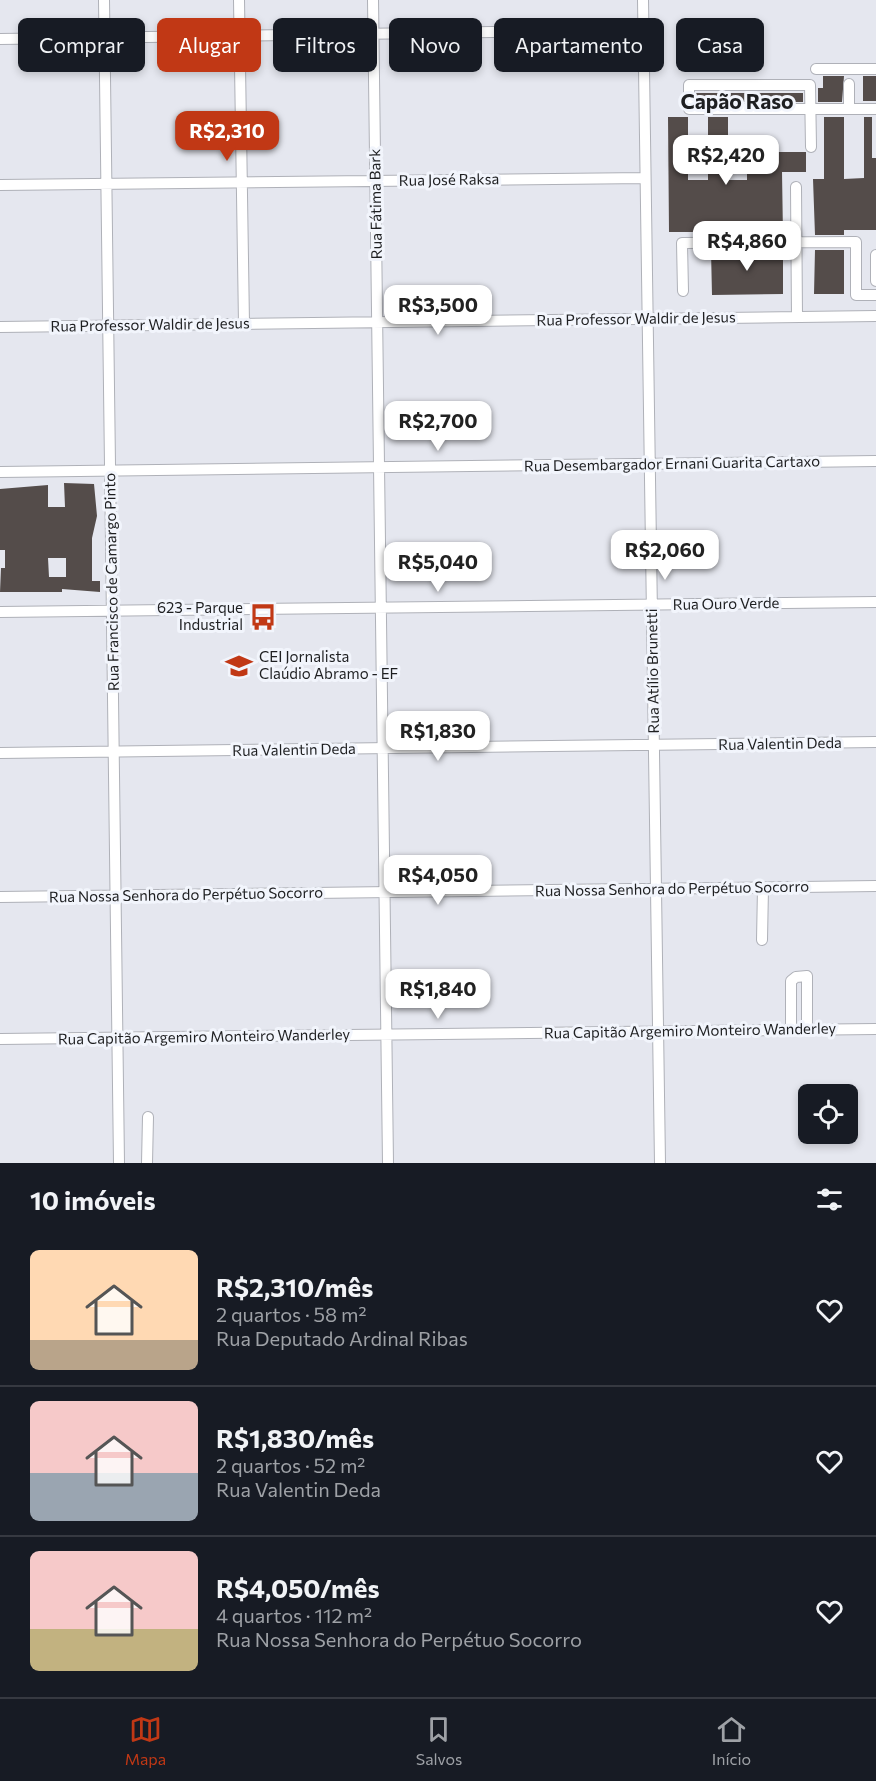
<!DOCTYPE html>
<html lang="pt">
<head>
<meta charset="utf-8">
<style>
	:root { --surface:#171b24; --page:#20242c; --text:#f1f3f6; --muted:#9ea1a6; --line:#363941; --accent:#c13815 }
	body { margin:0; font-family:Commissioner,sans-serif; background:var(--page); color:var(--text); height:100vh; display:flex; flex-direction:column; font-size:22px; white-space:nowrap }
	* { box-sizing:border-box; margin:0 }
	p { font-size:20px; color:var(--muted) }
	.icon { flex:none; width:33px; height:33px; fill:none; stroke:currentColor; stroke-width:2; stroke-linecap:round; stroke-linejoin:round }
	.map { position:relative; height:1163px; overflow:hidden }
	.details { display:flex; flex-direction:column; background:var(--surface); flex:1 }
	.details>* { flex:none }
	.guide { position:absolute; left:18px; top:18px; width:840px; height:54px; display:flex; gap:12px }
	.fabs { position:absolute; left:798px; top:1084px; display:grid; gap:12px }
	.fabs a { display:grid; place-items:center; width:60px; height:60px; border-radius:9px; background:var(--surface); box-shadow:0 3px 9px #0003; font-size:30px }
	.price { position:absolute; translate:-50% -51px; padding:0 14px; border-radius:12px; background:#fff; color:#222; font-size:20px; line-height:39px; filter:drop-shadow(0 2px 3px #0008) }
	.price::after { content:''; position:absolute; left:50%; top:36px; width:18px; height:14px; margin-left:-9px; background:inherit; clip-path:polygon(0 0,100% 0,50% 100%) }
	.price.on { background:var(--accent); color:#fff }
	ul { padding:0; list-style:none }
	li { display:flex; align-items:center; gap:18px; height:150px; padding:0 30px }
	li+li { border-top:2px solid var(--line) }
	li span { display:grid; place-items:center; flex:none; width:168px; height:120px; border-radius:9px; color:#555 }
	li>.icon { margin-inline-start:auto }
	span .icon { width:72px; height:72px; fill:#fffc; stroke-width:1 }
	li b { font-size:26px }
	h2 { display:flex; justify-content:space-between; align-items:center; height:72px; padding:0 30px; font-size:26px }
	.tag { padding:0 21px; border-radius:9px; background:var(--surface); box-shadow:0 3px 9px #0003; font-size:21px; line-height:54px }
	.tag.on { background:var(--accent); color:#fff }
	.dock { display:flex; justify-content:space-around; align-items:center; height:84px; border-top:2px solid var(--line); background:var(--surface); font-size:16px; color:var(--muted) }
	.dock a { display:grid; justify-items:center; gap:3px }
	.dock .on { color:var(--accent) }
	.map>svg:first-child { display:block }
	.building { fill:#544c4a; fill-rule:evenodd }
	.lines { fill:none; stroke-linecap:round; stroke-linejoin:round }
	.minor-casing { stroke:#afb1b8; stroke-width:12 }
	.minor { stroke:#fff; stroke-width:10 }
	.labels { text-anchor:middle; stroke-width:6; stroke-linejoin:round; paint-order:stroke }
	.street-label { font-size:15px; fill:#1e1f21; stroke:#f2f5fc }
	.poi-label { font-size:15px; fill:#1e1f21; stroke:#f2f5fc; text-anchor:end }
	.district-label { font-size:21px; font-weight:bold; fill:#1e1f21; stroke:#f2f5fc }
</style>
</head>
<body>
<div class="map">
<svg width="876" height="1163" viewBox="0 0 876 1163">
	<rect width="100%" height="100%" fill="#e5e7ef"/>
	<!-- building -->
	<path class="building" d="M823 76H844L842 102H818V88H823Z
		M863 76H876V101H863Z
		M696 93H803V102H696Z
		M668 117H688V180H708V117H728V180H747V152H806V172H782L783 235H711V232H669Z
		M824 117H844V179L864 178V117H872V158H876V230H844V235H815L813 179H824Z
		M711 250H783V294L712 295Z
		M815 250H844V294H814Z
		M64 483 94 484 97 516 92 538V581H100V592L62 589V592H0L1 568H5V550H0V489L48 485V507H65ZM48 558H66V577H49Z"/>
	<g class="lines">
		<defs>
			<path id="minor" d="M104 0 119 1163
				M239 0 244 324
				M373 0 388 1163
				M643 0 660 1163
				M0 39 643 30
				M816 69H876
				M849 84V109
				M811 147 810 85H689V109C752 109 814 109 876 109
				M0 185 645 178
				M796 187 797 317
				M876 255V281
				M683 291 682 243 856 242V295H876
				M0 327 876 316
				M0 472 876 461
				M0 612 876 602
				M0 753 876 742
				M0 897 876 886
				M762 940 763 888
				M791 1030V981L796 977 807 976V1029
				M0 1039 876 1029
				M147 1163 148 1117"/>
		</defs>
		<!-- minor casing -->
		<use href="#minor" class="minor-casing"/>
		<!-- minor -->
		<use href="#minor" class="minor"/>
	</g>
	<!-- icons -->
	<defs>
		<symbol id="bus-bare" viewBox="-9 -9 18 18"><path d="M-5-6H5V4H4V6H2V4H-2V6H-4V4H-5ZM-3.5-4V0h7V-4ZM-3.5 1.2v1.5H-2V1.2ZM2 1.2v1.5H3.5V1.2Z" fill="#c13815" stroke="#f2f5fc" stroke-width="2.5" paint-order="stroke"/></symbol>
		<symbol id="school-bare" viewBox="-9 -9 18 18"><path d="M0-5L7-2L0 1L-7-2ZM-4 1L0 2.5L4 1V4Q0 6-4 4Z" fill="#c13815" stroke="#f2f5fc" stroke-width="2.5" paint-order="stroke"/></symbol>
	</defs>
	<g fill-rule="evenodd">
		<use href="#bus-bare" x="244" y="598" width="38" height="38"/>
		<use href="#school-bare" x="220" y="647" width="38" height="38"/>
	</g>
	<g class="labels">
		<!-- street labels -->
		<g class="street-label">
			<text transform="translate(449 180) rotate(-1)" y="5">Rua José Raksa</text>
			<text transform="translate(376 204) rotate(-91)" y="5">Rua Fátima Bark</text>
			<text transform="translate(636 319) rotate(-1)" y="5">Rua Professor Waldir de Jesus</text>
			<text transform="translate(150 325) rotate(-1)" y="5">Rua Professor Waldir de Jesus</text>
			<text transform="translate(672 464) rotate(-1)" y="5">Rua Desembargador Ernani Guarita Cartaxo</text>
			<text transform="translate(112 582) rotate(-91)" y="5">Rua Francisco de Camargo Pinto</text>
			<text transform="translate(726 604) rotate(-1)" y="5">Rua Ouro Verde</text>
			<text transform="translate(653 671) rotate(-91)" y="5">Rua Atílio Brunetti</text>
			<text transform="translate(780 744) rotate(-1)" y="5">Rua Valentin Deda</text>
			<text transform="translate(294 750) rotate(-1)" y="5">Rua Valentin Deda</text>
			<text transform="translate(672 889) rotate(-1)" y="5">Rua Nossa Senhora do Perpétuo Socorro</text>
			<text transform="translate(186 895) rotate(-1)" y="5">Rua Nossa Senhora do Perpétuo Socorro</text>
			<text transform="translate(690 1031) rotate(-1)" y="5">Rua Capitão Argemiro Monteiro Wanderley</text>
			<text transform="translate(204 1037) rotate(-1)" y="5">Rua Capitão Argemiro Monteiro Wanderley</text>
		</g>
		<!-- poi labels -->
		<g class="poi-label">
			<text x="243" y="613">623 - Parque<tspan x="243" dy="17">Industrial</tspan></text>
			<text x="259" y="662" text-anchor="start">CEI Jornalista<tspan x="259" dy="17">Claúdio Abramo - EF</tspan></text>
		</g>
		<!-- district labels -->
		<g class="district-label">
			<text x="737" y="109">Capão Raso</text>
		</g>
	</g>
</svg>
<div class="fabs">
<a><svg class="icon" aria-label="locate" viewBox="0 0 24 24"><circle cx="12" cy="12" r="6"/><path d="M12 2v4M12 18v4M2 12h4M18 12h4"/></svg></a>
</div>
<b class="price on" style="left:227px;top:162px">R$2,310</b>
<b class="price" style="left:726px;top:186px">R$2,420</b>
<b class="price" style="left:747px;top:272px">R$4,860</b>
<b class="price" style="left:438px;top:336px">R$3,500</b>
<b class="price" style="left:438px;top:452px">R$2,700</b>
<b class="price" style="left:665px;top:581px">R$2,060</b>
<b class="price" style="left:438px;top:593px">R$5,040</b>
<b class="price" style="left:438px;top:762px">R$1,830</b>
<b class="price" style="left:438px;top:906px">R$4,050</b>
<b class="price" style="left:438px;top:1020px">R$1,840</b>
<div class="guide">
<a class="tag">Comprar</a>
<a class="tag on">Alugar</a>
<a class="tag">Filtros</a>
<a class="tag">Novo</a>
<a class="tag">Apartamento</a>
<a class="tag">Casa</a>
</div>
</div>
<section class="details">
<h2>10 imóveis<svg class="icon" aria-label="filters" viewBox="0 0 24 24"><path d="M4 7h16M4 17h16"/><circle cx="9" cy="7" r="2"/><circle cx="15" cy="17" r="2"/></svg></h2>
<ul>
<li><span style="background:linear-gradient(#ffd9b3 75%,#b9a48a 0)"><svg class="icon" aria-label="home" viewBox="0 0 24 24"><path d="M3 11l9-7 9 7M6 9v11h12V9"/></svg></span><div><b>R$2,310/mês</b><p>2 quartos · 58 m²</p><p>Rua Deputado Ardinal Ribas</p></div><svg class="icon" aria-label="heart" viewBox="0 0 24 24"><path d="M12 20l-8-8c-3-5 5-10 8-4 3-6 11-1 8 4z"/></svg></li>
<li><span style="background:linear-gradient(#f6c9c9 60%,#9aa5b1 0)"><svg class="icon" aria-label="home" viewBox="0 0 24 24"><path d="M3 11l9-7 9 7M6 9v11h12V9"/></svg></span><div><b>R$1,830/mês</b><p>2 quartos · 52 m²</p><p>Rua Valentin Deda</p></div><svg class="icon" aria-label="heart" viewBox="0 0 24 24"><path d="M12 20l-8-8c-3-5 5-10 8-4 3-6 11-1 8 4z"/></svg></li>
<li><span style="background:linear-gradient(#f6c9c9 65%,#c2b280 0)"><svg class="icon" aria-label="home" viewBox="0 0 24 24"><path d="M3 11l9-7 9 7M6 9v11h12V9"/></svg></span><div><b>R$4,050/mês</b><p>4 quartos · 112 m²</p><p>Rua Nossa Senhora do Perpétuo Socorro</p></div><svg class="icon" aria-label="heart" viewBox="0 0 24 24"><path d="M12 20l-8-8c-3-5 5-10 8-4 3-6 11-1 8 4z"/></svg></li>
</ul>
</section>
<nav class="dock">
<a class="on"><svg class="icon" aria-label="map" viewBox="0 0 24 24"><path d="M3 6l6-2 6 2 6-2v14l-6 2-6-2-6 2zM9 4v14M15 6v14"/></svg>Mapa</a>
<a><svg class="icon" aria-label="saved" viewBox="0 0 24 24"><path d="M7 4h10v16l-5-4-5 4z"/></svg>Salvos</a>
<a><svg class="icon" aria-label="home" viewBox="0 0 24 24"><path d="M3 11l9-7 9 7M6 9v11h12V9"/></svg>Início</a>
</nav>
</body>
</html>
